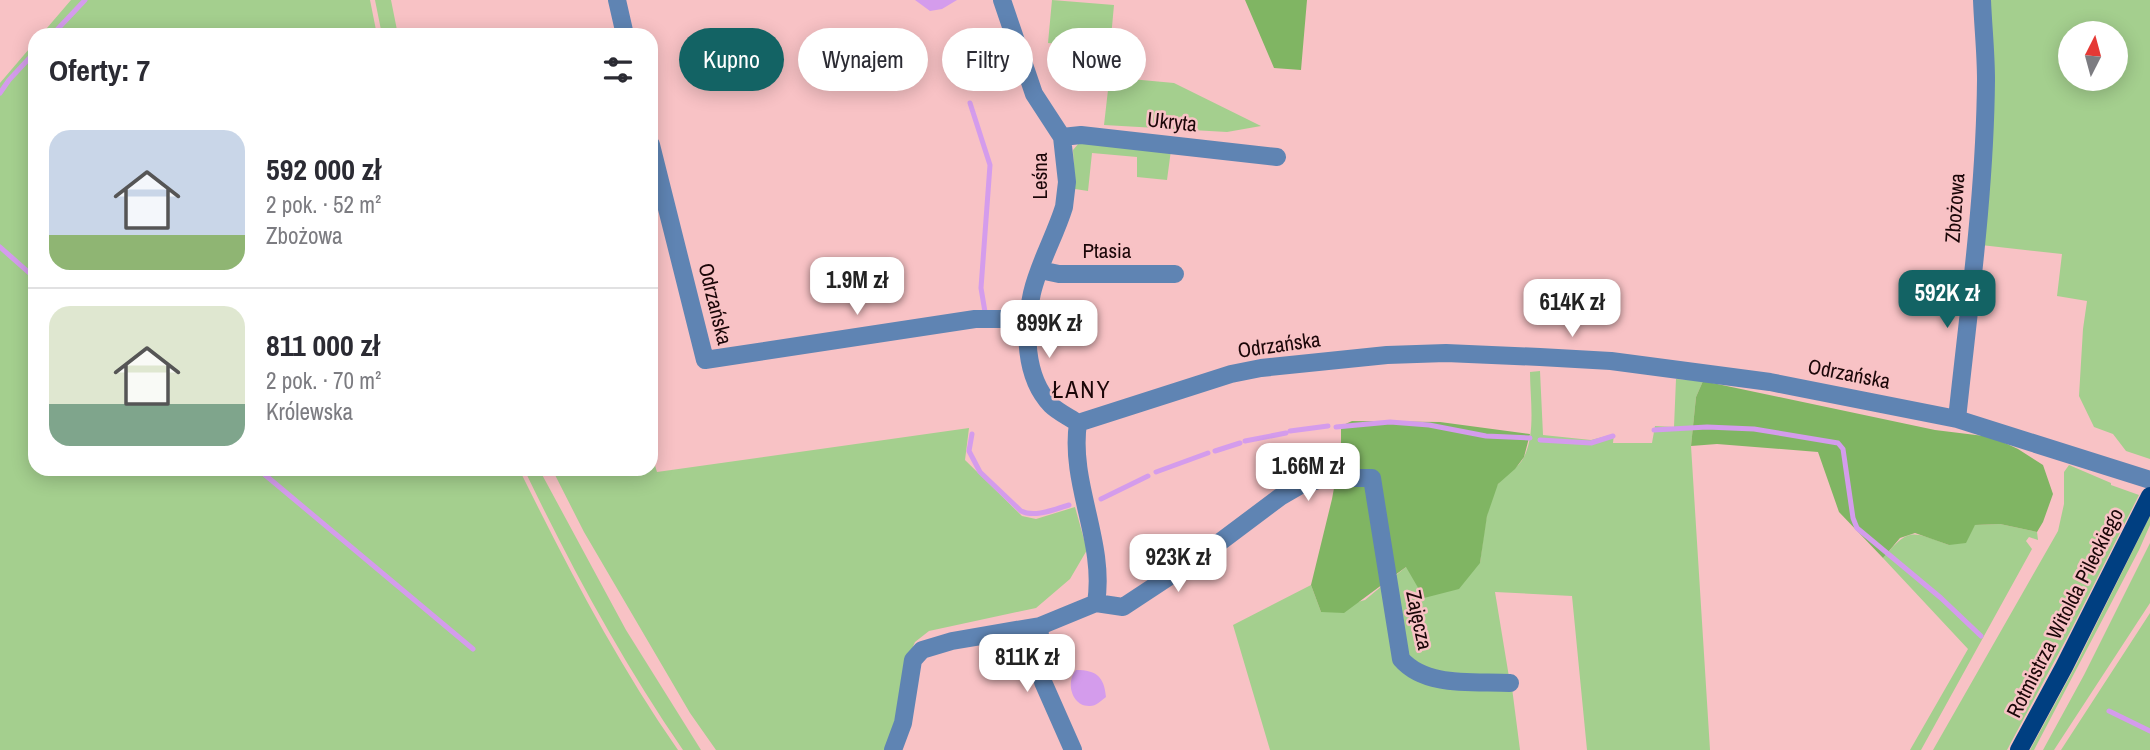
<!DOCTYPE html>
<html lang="pl">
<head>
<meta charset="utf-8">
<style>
	:root { --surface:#fff; --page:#f2f2f3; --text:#2b2b33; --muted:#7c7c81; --line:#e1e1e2; --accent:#136364 }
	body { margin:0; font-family:"Archivo Narrow",sans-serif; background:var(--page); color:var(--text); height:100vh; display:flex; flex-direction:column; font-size:26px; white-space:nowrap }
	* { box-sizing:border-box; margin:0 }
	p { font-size:23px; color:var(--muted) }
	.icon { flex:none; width:38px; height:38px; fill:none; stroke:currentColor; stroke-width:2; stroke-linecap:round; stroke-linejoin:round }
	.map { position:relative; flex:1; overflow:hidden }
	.sheet { position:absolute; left:28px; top:28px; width:630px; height:448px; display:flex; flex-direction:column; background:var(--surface); border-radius:21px; box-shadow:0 4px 18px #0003 }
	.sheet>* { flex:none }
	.guide { position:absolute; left:679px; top:28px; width:665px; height:63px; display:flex; gap:14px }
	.needle { width:46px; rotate:6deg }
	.tools { position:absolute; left:2058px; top:21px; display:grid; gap:14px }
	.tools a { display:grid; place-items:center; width:70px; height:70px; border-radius:50%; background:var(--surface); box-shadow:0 4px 18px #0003; font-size:35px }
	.price { position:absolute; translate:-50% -60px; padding:0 16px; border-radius:14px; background:#fff; color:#222; font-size:23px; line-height:46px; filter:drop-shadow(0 2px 4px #0008) }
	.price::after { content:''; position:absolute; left:50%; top:42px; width:21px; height:16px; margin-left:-10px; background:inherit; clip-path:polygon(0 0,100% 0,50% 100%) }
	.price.selected { background:var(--accent); color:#fff }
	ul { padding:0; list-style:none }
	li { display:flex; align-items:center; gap:21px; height:175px; padding:0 21px }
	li+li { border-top:2px solid var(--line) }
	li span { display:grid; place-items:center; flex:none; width:196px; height:140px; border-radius:21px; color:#555 }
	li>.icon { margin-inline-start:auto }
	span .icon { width:84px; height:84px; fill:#fffc; stroke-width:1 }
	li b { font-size:30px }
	h2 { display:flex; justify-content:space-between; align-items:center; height:84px; padding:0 21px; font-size:30px }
	.tag { padding:0 24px; border-radius:32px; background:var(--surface); box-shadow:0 4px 18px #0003; font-size:24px; line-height:63px }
	.tag.selected { background:var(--accent); color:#fff }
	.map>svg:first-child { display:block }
	.green { fill:#a4cf8e; fill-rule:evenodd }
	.forest { fill:#80b563 }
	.water { fill:#d49cec }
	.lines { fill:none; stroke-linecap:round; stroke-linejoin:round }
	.stream { stroke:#d49cec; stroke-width:5 }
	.street { stroke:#5f84b3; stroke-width:18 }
	.primary { stroke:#003f81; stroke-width:18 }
	.labels { text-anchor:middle; stroke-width:5; stroke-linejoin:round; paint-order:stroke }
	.street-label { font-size:21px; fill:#1b0608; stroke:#f8c2c5 }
	.quarter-label { font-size:24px; letter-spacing:2px; fill:#1b0608; stroke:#f8c2c5 }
</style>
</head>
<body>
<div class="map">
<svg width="2150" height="750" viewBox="0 0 2150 750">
	<rect width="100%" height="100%" fill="#f8c2c5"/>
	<!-- green -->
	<path class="green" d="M71 0H370L377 35H41Z
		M375 0H391L398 35H382Z
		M1052 0 1114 5 1110 48 1048 43Z
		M1987 0H2150V459L2126 451 2113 434 2094 427 2079 396 2083 329 2087 301 2057 296 2062 254 1981 245ZM2070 33H2116V79H2070Z
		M35 42V469H519C567 566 616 661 678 750H0V83Z
		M1120 78 1174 83 1261 126 1227 132 1104 125 1108 90Z
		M1079 143 1171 150 1167 180 1137 177V157L1092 153 1088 191 1075 189 1073 150Z
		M1540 371 1543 435 1591 440 1614 434 1613 443H1652L1655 426 1674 427 1676 379 1703 381 1696 397 1691 446 1710 750H1587L1572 596 1495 592 1509 677 1434 671 1407 657 1395 576 1406 567 1480 563C1483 542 1486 502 1498 484 1504 474 1518 469 1524 457 1536 433 1530 398 1530 372Z
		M969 428 965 460 1022 516 1036 519 1075 507 1087 550 1070 579 1036 608 929 631 915 642 909 656 902 696 886 750H716L690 713 584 532 552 469H651V452L657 472Z
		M2069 465 2111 483V485L2139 495 2070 632 2007 750H1933L2058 531 2064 504V472Z
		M524 469H539L626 630 701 750H683C622 661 571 567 524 469Z
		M2150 516V525L2139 550 2034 750H2030L2076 665Z
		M2000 524 2037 532 2038 540 2029 537 2026 541 2032 549 1921 750H1910L1968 649 1883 558C1910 526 1912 532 1949 545L1975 525Z
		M2150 543V603L2054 750H2043L2084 675Z
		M1311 585 1321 612 1365 600 1383 585 1402 668 1512 688 1520 750H1270L1233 625Z
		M2150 613V750H2061Z"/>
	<!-- forest -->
	<path class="forest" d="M1245 0H1307L1301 70 1274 68Z
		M1703 381 1935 430 1992 437 2018 449 2043 465 2053 494 2043 522 2037 532 2000 524 1975 525 1966 543 1949 545 1915 533 1900 538 1883 558 1839 512 1818 452 1717 444 1691 446 1696 397Z
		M1352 421 1440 422 1530 434 1524 457 1515 469 1498 484 1487 516 1480 563 1459 589 1424 598 1406 567 1344 613 1321 612 1311 585 1332 499 1341 450V426Z"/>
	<!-- water -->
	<path class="water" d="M915 0H957L942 9 930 11Z
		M968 32 975 40 981 65 961 73C957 65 946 48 952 40 955 37 964 34 968 32Z
		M1076 670C1097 670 1104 677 1106 697 1101 701 1096 706 1090 706 1072 707 1065 682 1076 670Z"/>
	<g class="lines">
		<!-- stream -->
		<path class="stream" d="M52 35 85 0
			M960 67 962 82
			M0 93 9 80 35 52
			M970 103 990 165 981 288 985 312
			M0 247 35 278
			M1336 427 1390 422 1429 425 1486 436 1530 438
			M1654 430 1707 427 1754 429 1838 443 1843 449 1853 518 1857 528 1941 598 1981 636
			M1290 431 1328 426
			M972 434 969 451 980 472 1021 511C1035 518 1055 509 1069 505
			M1540 440 1591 443 1613 436
			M1245 441 1286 433
			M1215 451 1240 443
			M258 469 473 649
			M1156 472 1208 453
			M1101 499 1148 476
			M2109 711 2150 731"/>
		<!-- street -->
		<path class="street" d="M617 0 625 35
			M1002 0 1034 94 1062 137 1067 182 1064 207C1055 236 1039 263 1032 293 1024 329 1024 377 1051 405 1058 412 1069 417 1078 423L1231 374 1261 368 1387 355 1446 353 1540 357 1611 361 1770 382 1957 419 2150 480
			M1062 137 1081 135 1277 157
			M651 145 705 360 975 319H1029
			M1040 270 1059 274H1175
			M1957 419C1969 306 1985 193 1986 80 1986 53 1983 26 1982 0
			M1096 603 1123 607 1208 551 1280 497 1299 486 1325 478H1372L1401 659C1426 688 1475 681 1510 683
			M1040 626 1039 665 1043 682 1073 750
			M893 750 903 723 913 660 922 650 952 641 1040 626 1096 603C1106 542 1069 484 1078 423"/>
		<!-- primary -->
		<path class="primary" d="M2019 750 2064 667 2150 496"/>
	</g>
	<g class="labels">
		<!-- street labels -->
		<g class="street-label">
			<text transform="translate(1172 122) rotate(6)" y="7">Ukryta</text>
			<text transform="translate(1040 176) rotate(-90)" y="7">Leśna</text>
			<text transform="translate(1955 208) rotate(-86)" y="7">Zbożowa</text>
			<text x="1107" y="258">Ptasia</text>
			<text transform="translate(715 304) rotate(76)" y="7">Odrzańska</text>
			<text transform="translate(1279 345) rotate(-8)" y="7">Odrzańska</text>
			<text transform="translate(1849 374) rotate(11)" y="7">Odrzańska</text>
			<text transform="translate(2065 613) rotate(-63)" y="7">Rotmistrza Witolda Pileckiego</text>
			<text transform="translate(1419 620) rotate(78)" y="7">Zajęcza</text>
		</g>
		<!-- quarter labels -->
		<g class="quarter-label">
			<text x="1082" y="398">ŁANY</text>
		</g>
	</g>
</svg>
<div class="tools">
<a><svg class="needle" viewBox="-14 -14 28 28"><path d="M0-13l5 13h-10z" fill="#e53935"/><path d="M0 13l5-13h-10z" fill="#7c7c81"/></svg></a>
</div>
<b class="price" style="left:857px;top:317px">1.9M zł</b>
<b class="price selected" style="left:1947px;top:330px">592K zł</b>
<b class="price" style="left:1572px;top:339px">614K zł</b>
<b class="price" style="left:1049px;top:360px">899K zł</b>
<b class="price" style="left:1308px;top:503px">1.66M zł</b>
<b class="price" style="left:1178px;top:594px">923K zł</b>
<b class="price" style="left:1027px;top:694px">811K zł</b>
<div class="guide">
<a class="tag selected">Kupno</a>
<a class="tag">Wynajem</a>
<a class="tag">Filtry</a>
<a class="tag">Nowe</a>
</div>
<section class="sheet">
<h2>Oferty: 7<svg class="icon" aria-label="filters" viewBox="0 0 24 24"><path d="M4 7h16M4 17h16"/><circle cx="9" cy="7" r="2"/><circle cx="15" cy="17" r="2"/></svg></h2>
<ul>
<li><span style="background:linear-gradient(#c9d6e8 75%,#8fb573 0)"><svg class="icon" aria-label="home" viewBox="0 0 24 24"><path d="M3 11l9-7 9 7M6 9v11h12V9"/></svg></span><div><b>592 000 zł</b><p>2 pok. · 52 m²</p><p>Zbożowa</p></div></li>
<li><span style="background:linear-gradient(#dfe7d0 70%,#7fa58c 0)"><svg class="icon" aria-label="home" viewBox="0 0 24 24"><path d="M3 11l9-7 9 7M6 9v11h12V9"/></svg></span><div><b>811 000 zł</b><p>2 pok. · 70 m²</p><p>Królewska</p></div></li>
</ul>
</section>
</div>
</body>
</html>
